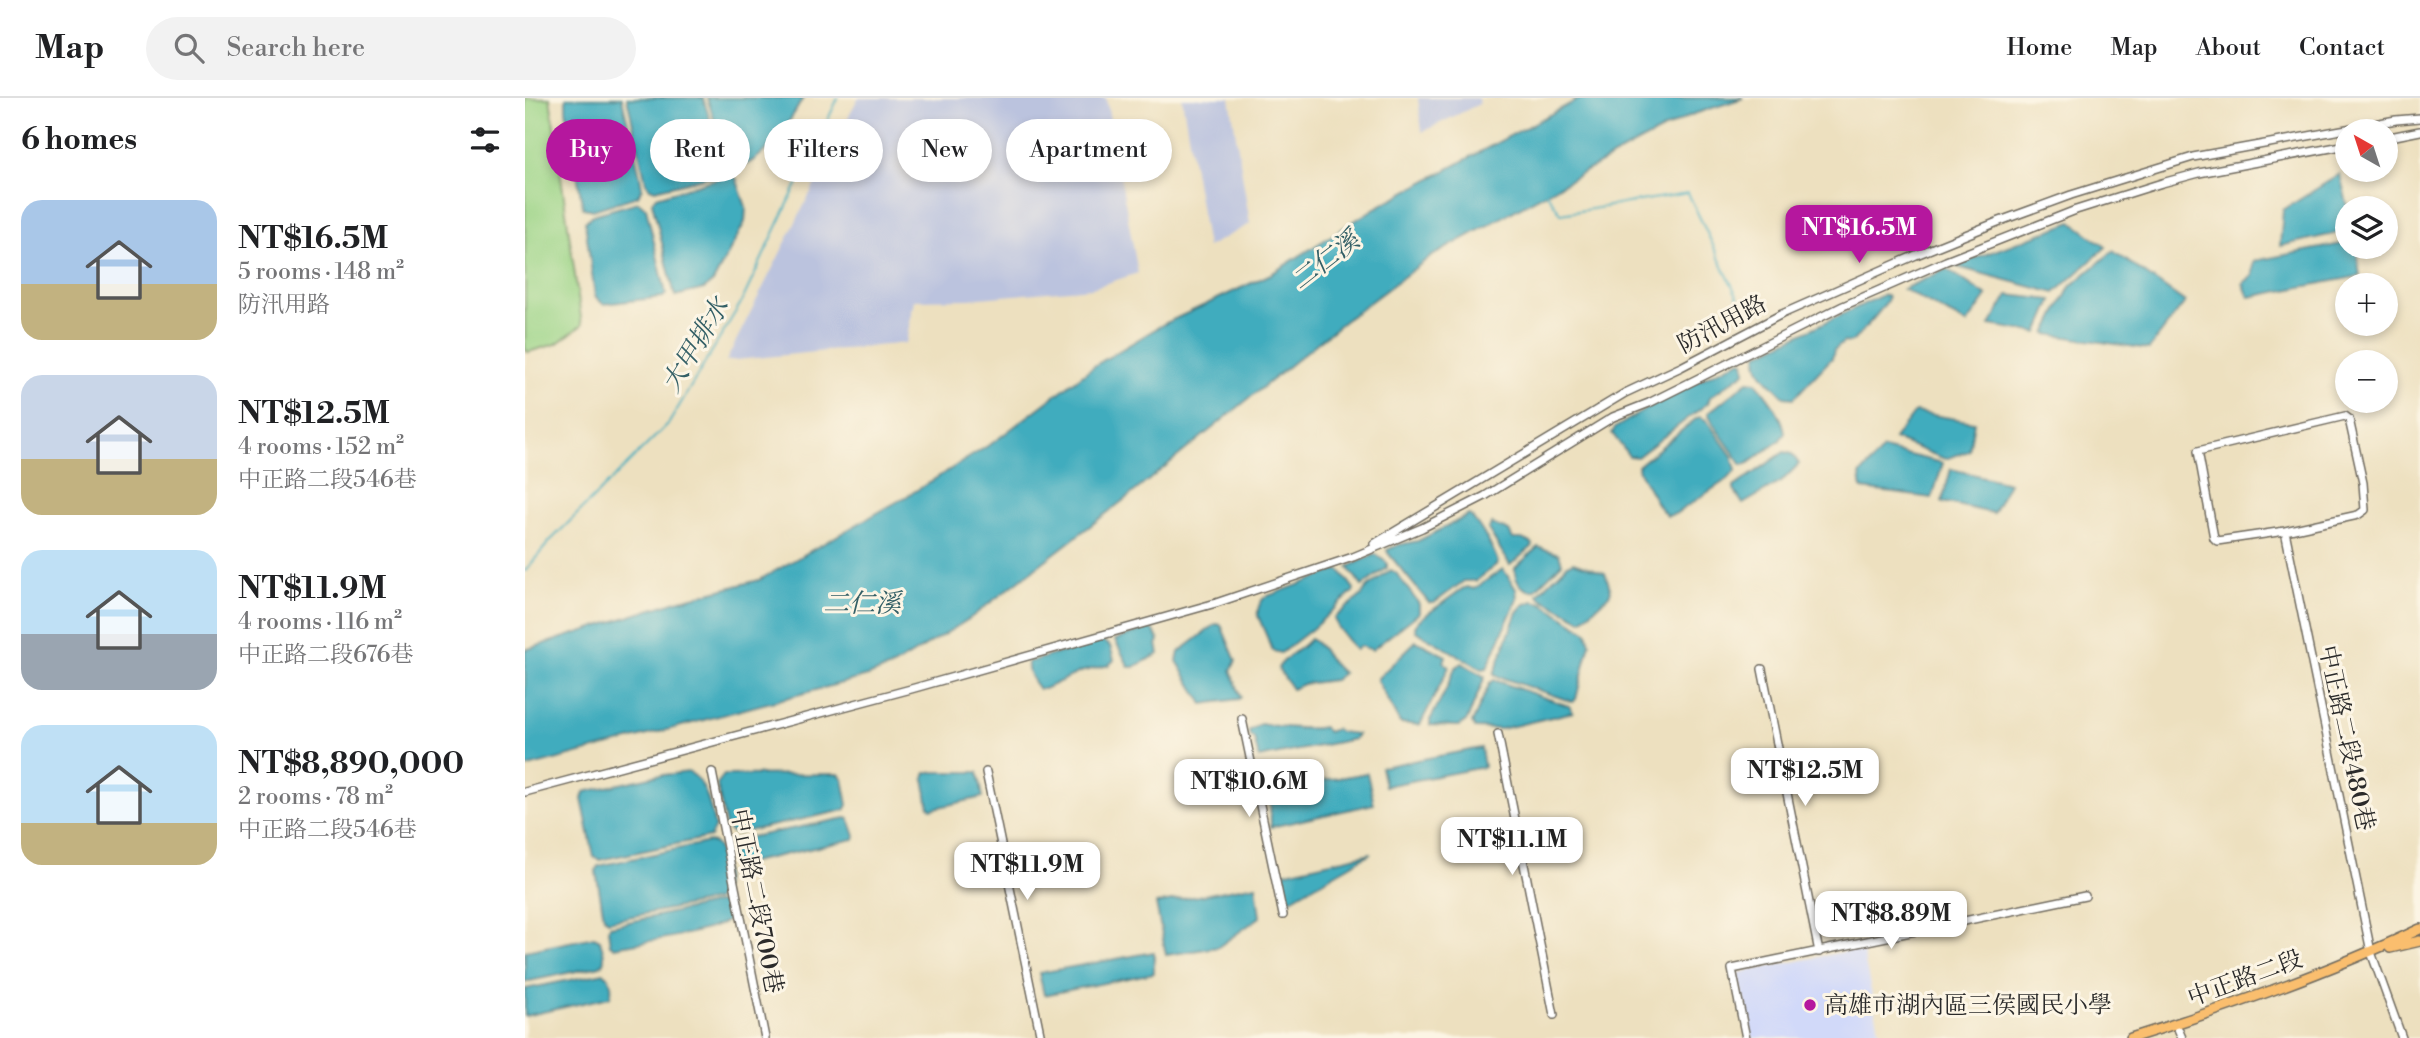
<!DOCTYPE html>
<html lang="en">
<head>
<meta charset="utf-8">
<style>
	:root { --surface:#fff; --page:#f2f2f2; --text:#202124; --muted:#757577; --line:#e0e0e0; --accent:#b5179e }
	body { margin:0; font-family:"Libre Bodoni","Noto Serif TC",serif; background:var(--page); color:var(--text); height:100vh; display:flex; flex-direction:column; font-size:26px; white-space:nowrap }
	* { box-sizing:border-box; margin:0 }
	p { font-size:23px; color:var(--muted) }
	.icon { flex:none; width:38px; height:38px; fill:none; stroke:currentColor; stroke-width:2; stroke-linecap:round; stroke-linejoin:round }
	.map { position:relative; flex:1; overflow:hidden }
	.panel { display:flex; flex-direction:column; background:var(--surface); width:525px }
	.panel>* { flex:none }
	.hud { position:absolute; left:21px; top:21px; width:665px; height:63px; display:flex; gap:14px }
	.needle { width:46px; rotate:321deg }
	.fabs { position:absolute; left:1810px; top:21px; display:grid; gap:14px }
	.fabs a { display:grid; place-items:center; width:63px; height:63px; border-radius:50%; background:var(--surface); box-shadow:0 4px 10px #0003; font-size:35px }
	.price { position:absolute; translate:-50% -60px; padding:0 16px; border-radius:14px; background:#fff; color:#222; font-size:23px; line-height:46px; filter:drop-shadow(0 2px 4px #0008) }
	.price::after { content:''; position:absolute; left:50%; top:42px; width:21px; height:16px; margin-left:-10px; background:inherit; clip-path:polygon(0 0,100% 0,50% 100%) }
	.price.selected { background:var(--accent); color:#fff }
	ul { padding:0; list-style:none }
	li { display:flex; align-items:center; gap:21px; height:175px; padding:0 21px }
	li span { display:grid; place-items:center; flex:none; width:196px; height:140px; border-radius:21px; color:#555 }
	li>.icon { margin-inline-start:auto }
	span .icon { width:84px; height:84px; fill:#fffc; stroke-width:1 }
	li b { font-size:30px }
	h2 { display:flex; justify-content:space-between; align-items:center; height:84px; padding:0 21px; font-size:30px }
	.pill { padding:0 24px; border-radius:32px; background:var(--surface); box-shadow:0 4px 10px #0003; font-size:24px; line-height:63px }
	.pill.selected { background:var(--accent); color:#fff }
	header { display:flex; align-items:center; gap:42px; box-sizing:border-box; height:98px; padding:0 35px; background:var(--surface); border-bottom:2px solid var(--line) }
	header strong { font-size:33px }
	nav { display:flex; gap:38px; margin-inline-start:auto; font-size:24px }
	.search { width:490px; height:63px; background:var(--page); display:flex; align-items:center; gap:18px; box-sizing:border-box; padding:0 24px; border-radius:38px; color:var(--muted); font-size:26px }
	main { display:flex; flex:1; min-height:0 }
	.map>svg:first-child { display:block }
	.built { fill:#d1d9f9 }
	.industrial { fill:#bbc3de }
	.green { fill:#9cd487; stroke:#648059; stroke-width:2 }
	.water { fill:#40acbe; stroke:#366c74; stroke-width:2 }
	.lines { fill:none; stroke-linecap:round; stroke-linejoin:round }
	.stream { stroke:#40acbe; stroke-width:2 }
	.minor-casing { stroke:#6f6a5f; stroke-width:10 }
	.major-casing { stroke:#6f6a5f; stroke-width:12 }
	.minor { stroke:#fff; stroke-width:7 }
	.major { stroke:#fabe6e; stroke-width:9 }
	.poi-dot { fill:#b5179e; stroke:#fcf5e5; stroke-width:2.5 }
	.labels { text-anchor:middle; stroke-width:6; stroke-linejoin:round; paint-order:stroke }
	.street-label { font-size:24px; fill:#2b2b2b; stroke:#fcf5e5 }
	.poi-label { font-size:24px; fill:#2b2b2b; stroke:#fcf5e5; text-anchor:start }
	.water-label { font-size:26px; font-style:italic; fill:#335f66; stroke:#fcf5e5 }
</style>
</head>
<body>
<header>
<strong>Map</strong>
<div class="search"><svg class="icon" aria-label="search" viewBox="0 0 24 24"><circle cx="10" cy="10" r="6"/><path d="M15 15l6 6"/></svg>Search here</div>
<nav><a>Home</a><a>Map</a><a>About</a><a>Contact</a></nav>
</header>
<main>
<section class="panel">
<h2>6 homes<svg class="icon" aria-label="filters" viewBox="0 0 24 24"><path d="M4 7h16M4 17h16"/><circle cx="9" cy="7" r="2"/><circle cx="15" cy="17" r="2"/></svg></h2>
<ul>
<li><span style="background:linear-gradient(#a9c7e8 60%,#c2b280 0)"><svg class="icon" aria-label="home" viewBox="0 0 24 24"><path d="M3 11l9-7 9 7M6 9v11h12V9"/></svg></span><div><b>NT$16.5M</b><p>5 rooms · 148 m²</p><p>防汛用路</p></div></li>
<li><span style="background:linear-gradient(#c9d6e8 60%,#c2b280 0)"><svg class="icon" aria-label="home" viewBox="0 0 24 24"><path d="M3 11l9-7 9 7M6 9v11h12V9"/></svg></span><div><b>NT$12.5M</b><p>4 rooms · 152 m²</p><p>中正路二段546巷</p></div></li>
<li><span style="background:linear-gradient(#bfe0f5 60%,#9aa5b1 0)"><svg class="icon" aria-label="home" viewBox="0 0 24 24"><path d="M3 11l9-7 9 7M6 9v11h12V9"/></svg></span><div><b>NT$11.9M</b><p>4 rooms · 116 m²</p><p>中正路二段676巷</p></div></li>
<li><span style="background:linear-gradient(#bfe0f5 70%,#c2b280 0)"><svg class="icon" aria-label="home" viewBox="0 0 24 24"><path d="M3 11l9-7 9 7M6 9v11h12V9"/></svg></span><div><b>NT$8,890,000</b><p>2 rooms · 78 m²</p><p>中正路二段546巷</p></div></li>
</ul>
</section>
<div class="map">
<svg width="1895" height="940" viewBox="0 0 1895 940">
	<rect width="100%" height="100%" fill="#fcf5e5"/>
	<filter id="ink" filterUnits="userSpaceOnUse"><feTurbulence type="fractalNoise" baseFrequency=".0143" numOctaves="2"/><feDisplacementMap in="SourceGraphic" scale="14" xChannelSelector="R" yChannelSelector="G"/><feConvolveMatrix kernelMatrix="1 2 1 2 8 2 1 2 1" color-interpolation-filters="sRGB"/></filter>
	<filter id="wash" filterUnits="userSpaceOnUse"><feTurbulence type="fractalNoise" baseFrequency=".00686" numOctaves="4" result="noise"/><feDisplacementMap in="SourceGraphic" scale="28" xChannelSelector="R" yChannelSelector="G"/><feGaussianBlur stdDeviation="1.57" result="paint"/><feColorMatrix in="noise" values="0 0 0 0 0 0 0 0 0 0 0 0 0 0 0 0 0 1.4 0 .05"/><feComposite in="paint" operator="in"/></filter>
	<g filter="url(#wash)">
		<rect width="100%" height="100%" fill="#ede0bf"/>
		<!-- built -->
		<path class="built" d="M1337 850 1356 940H1227L1213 875Z"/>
		<!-- industrial -->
		<path class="industrial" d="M333 0H581L613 175 567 190 444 201 389 202 381 245 201 263Z
			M657 0H705L725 126 682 149Z
			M893 0H953L954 6 897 34Z"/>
		<!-- green -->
		<path class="green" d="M0 0H25L57 227 31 246 3 254 0 250Z"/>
		<!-- water -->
		<path class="water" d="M41 0H97L115 78 117 90 113 98 68 112 58 110 41 12Z
			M102 0H178L188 31 205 69 198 75 130 92 125 90 121 85Z
			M182 0H278C264 26 243 59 214 70L211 69 189 21Z
			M1056 0H1218L1166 17 1114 44 905 159 818 224 604 398 444 521 368 568 343 578 0 670V552L152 503 234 482 384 397 469 344 569 268 639 226 746 176 850 110Z
			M1815 76 1823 110 1822 133 1755 148 1758 112Z
			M204 77 211 80 221 109 220 124 188 184 179 191 150 198 127 104 131 99Z
			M113 104 121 110 141 196 138 199 78 206 70 198 60 124 68 117Z
			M1547 124 1581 149 1530 195 1429 168Z
			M1822 145V149H1831L1835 178 1724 199 1718 185 1728 178 1729 163Z
			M1588 153 1660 204 1624 251 1521 236 1545 189Z
			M1422 171 1462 198 1442 226 1378 191Z
			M1358 197H1362L1363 200C1362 207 1336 234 1329 242L1325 245 1319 244 1309 252 1307 260 1269 300 1259 299C1249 287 1228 274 1233 256Z
			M1483 197 1527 202 1513 235 1465 227Z
			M1216 262 1219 263 1220 274 1185 299 1183 305 1112 359 1104 358 1087 335 1090 330 1146 296Z
			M1223 283 1231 284C1242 298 1258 317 1260 335L1254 343 1222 366 1217 367 1188 326 1183 315Z
			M1390 314 1449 324 1444 353 1420 361 1369 341Z
			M1176 319 1182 323 1207 358 1211 372 1204 380 1150 416 1142 418 1134 409 1114 374 1113 368 1172 320Z
			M1358 351 1418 365 1407 400 1337 391 1335 377Z
			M1259 354 1267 356 1274 366 1257 383 1218 406 1209 392V389Z
			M1426 371 1484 385 1468 415 1417 404Z
			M944 417C952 422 971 455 973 465L951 483H939L909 505H904L863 455 862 452 873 447 893 443Z
			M967 426 984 433 988 441H997L1008 446 1007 449 985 467 963 431Z
			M1013 449 1034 456 1037 465 1010 492 1006 493C995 490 989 481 990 470Z
			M851 456 862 465V470L837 488 823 469Z
			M1048 464 1080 475 1086 493 1084 497 1057 522 1015 500 1013 496 1042 467Z
			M978 471 991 491 992 501 962 570 957 571 891 533 890 529 893 523 937 491 942 489 949 491Z
			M813 472 816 473 829 491 828 494 787 531 756 555 748 553 733 518C732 511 735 504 740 499Z
			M866 472 871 475 894 506V515L847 552 835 548 830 552 813 530 809 520 836 498 843 489Z
			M1008 503 1017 505 1062 534 1065 545 1051 601 1048 604 975 579 969 576 992 514 998 507Z
			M691 526 696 527 711 563 706 572 716 599 714 601 678 606 652 563 654 554Z
			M624 530 629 533 634 543 632 546 634 556 609 569H604L590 542Z
			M785 541C798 546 805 568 818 575L809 582 778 586 767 591 753 570C761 557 775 553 785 541Z
			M577 543 585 548 589 562 584 567 555 574 519 591H514C508 584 501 573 503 564Z
			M891 543 921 558 919 564 924 569 895 627 875 625 852 583 853 580Z
			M937 565 960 579 942 622 934 628 905 627V622L920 594 930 570Z
			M969 582 1044 608 1048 614 976 631 950 630 947 625 965 585Z
			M735 626C752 628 782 633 798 629L803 634 810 631 815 634 832 636 829 641 734 660 729 640 725 638 724 633Z
			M956 650 959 669 860 688 856 669Z
			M164 674C182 684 185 710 190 729L185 739 75 762 69 759 57 701 59 694 130 678Z
			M401 674H453L458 699 406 711 404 709 399 680Z
			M842 675 849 706 746 729 745 692Z
			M314 676 318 681 323 707 320 712 209 736 201 730 192 686 199 677Z
			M321 720 324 721 330 738 329 741 213 767 209 764 206 746 210 742Z
			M184 744 189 745 193 749C197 767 206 786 191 802L83 823 79 819 71 773 73 768Z
			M846 755 761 804 757 775Z
			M731 787 735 819 693 849 641 857 631 806Z
			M192 805H199L205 812 204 821C192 834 111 845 89 849L85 847 83 831 85 828Z
			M69 839 75 842C77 851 83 861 75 868L0 884V853Z
			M629 854V875L519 897 514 875Z
			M79 875C86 879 88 891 85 899L0 918V891Z"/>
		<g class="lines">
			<!-- stream -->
			<path class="stream" d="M1021 94 1036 116 1163 95 1216 206
				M0 473 25 443 144 325 217 203 313 0"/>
		</g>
	</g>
	<g filter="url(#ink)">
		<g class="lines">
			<defs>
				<path id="minor" d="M1860 40 1895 33
					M1820 318 1824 321 1838 385 1840 412 1833 417 1760 433 1692 443 1689 440 1673 353Z
					M1760 433 1846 854 1877 940
					M849 446 1100 295 1156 269 1257 216 1391 157 1475 123 1546 97 1668 59 1871 22 1895 20
					M1237 571 1294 854
					M717 621 758 817
					M973 636 1029 917
					M187 674 240 940
					M461 674 516 940
					M0 694 386 591 691 505 828 459 897 430 960 398 1088 319 1124 305 1318 208 1421 163 1551 112 1637 85 1674 75 1822 47
					M1651 926 1657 940
					M1221 940 1207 871 1560 798"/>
				<path id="major" d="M1865 850 1895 843
					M1606 940C1702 910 1804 874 1895 831"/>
			</defs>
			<!-- minor casing -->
			<use href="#minor" class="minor-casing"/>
			<!-- major casing -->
			<use href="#major" class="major-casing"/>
			<!-- minor -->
			<use href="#minor" class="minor"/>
			<!-- major -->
			<use href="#major" class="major"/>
		</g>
	</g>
	<!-- markers -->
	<circle class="poi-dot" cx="1285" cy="907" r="7"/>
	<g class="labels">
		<!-- street labels -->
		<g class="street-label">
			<text transform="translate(1197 226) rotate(-28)" y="8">防汛用路</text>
			<text transform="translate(1822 640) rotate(78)" y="8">中正路二段480巷</text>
			<text transform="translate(232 803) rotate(79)" y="8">中正路二段700巷</text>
			<text transform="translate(1720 880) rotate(-20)" y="8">中正路二段</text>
		</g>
		<!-- poi labels -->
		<g class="poi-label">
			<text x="1299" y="915">高雄市湖內區三侯國民小學</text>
		</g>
		<!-- water labels -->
		<g class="water-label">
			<text transform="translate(800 162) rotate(-38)" y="9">二仁溪</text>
			<text transform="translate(170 247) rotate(-59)" y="9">大甲排水</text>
			<text x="337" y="514">二仁溪</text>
		</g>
	</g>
</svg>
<div class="fabs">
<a><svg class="needle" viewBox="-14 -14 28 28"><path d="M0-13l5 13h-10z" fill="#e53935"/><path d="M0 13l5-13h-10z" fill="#757577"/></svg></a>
<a><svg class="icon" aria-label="layers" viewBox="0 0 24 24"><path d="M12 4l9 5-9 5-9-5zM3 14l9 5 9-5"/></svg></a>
<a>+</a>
<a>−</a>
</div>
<b class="price selected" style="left:1334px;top:167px">NT$16.5M</b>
<b class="price" style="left:1280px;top:710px">NT$12.5M</b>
<b class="price" style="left:724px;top:721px">NT$10.6M</b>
<b class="price" style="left:987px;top:779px">NT$11.1M</b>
<b class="price" style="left:502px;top:804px">NT$11.9M</b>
<b class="price" style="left:1366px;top:853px">NT$8.89M</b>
<div class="hud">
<a class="pill selected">Buy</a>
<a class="pill">Rent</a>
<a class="pill">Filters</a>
<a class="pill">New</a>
<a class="pill">Apartment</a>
</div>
</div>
</main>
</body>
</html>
